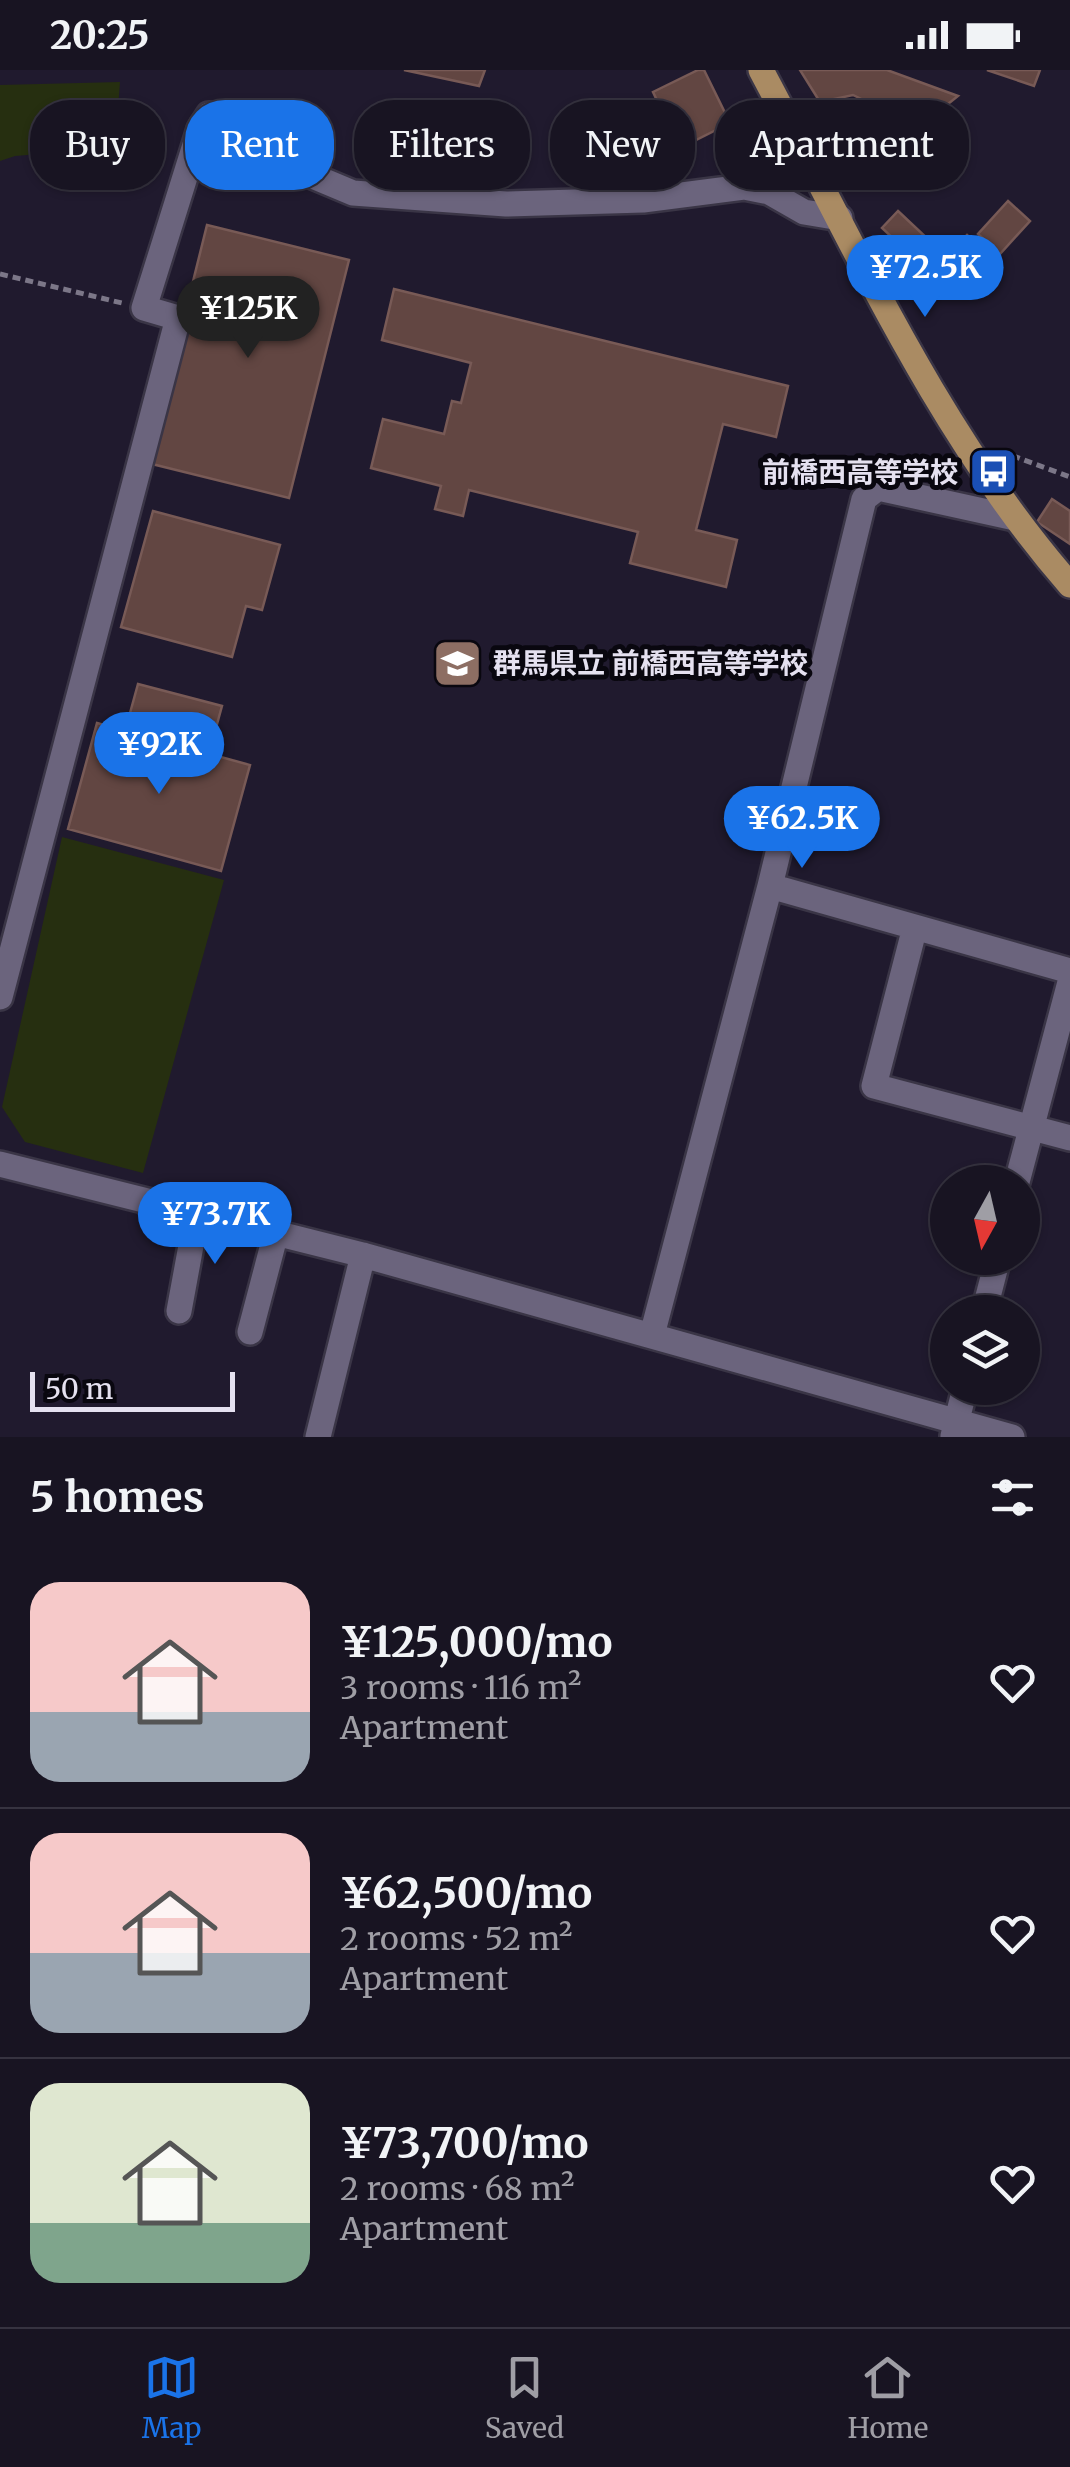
<!DOCTYPE html>
<html lang="en">
<head>
<meta charset="utf-8">
<style>
	:root { --surface:#181422; --page:#25212f; --text:#f1f3f6; --muted:#9f9ea5; --line:#363340; --accent:#1a73e8 }
	body { margin:0; font-family:Merriweather,"Noto Sans JP",serif; background:var(--page); color:var(--text); height:100vh; display:flex; flex-direction:column; font-size:38px; white-space:nowrap }
	* { box-sizing:border-box; margin:0 }
	p { font-size:32px; color:var(--muted) }
	.icon { flex:none; width:55px; height:55px; fill:none; stroke:currentColor; stroke-width:2; stroke-linecap:round; stroke-linejoin:round }
	.map { position:relative; height:1367px; overflow:hidden }
	.panel { display:flex; flex-direction:column; background:var(--surface); flex:1 }
	.panel>* { flex:none }
	.guide { position:absolute; left:30px; top:30px; width:1010px; height:90px; display:flex; gap:20px }
	.needle { width:65px; rotate:188deg }
	.controls { position:absolute; left:930px; top:1095px; display:grid; gap:20px }
	.controls a { display:grid; place-items:center; width:110px; height:110px; border-radius:50%; background:var(--surface); box-shadow:0 2px 8px #0004,0 0 0 2px var(--line); font-size:50px }
	.scale { position:absolute; left:30px; bottom:25px; width:205px; box-sizing:border-box; padding-left:10px; border:5px solid #e5e1f0; border-top:0; font-size:28px; line-height:35px; white-space:nowrap; color:#e5e1f0; -webkit-text-stroke:8px #09070f; paint-order:stroke }
	.price { position:absolute; translate:-50% -85px; padding:0 22px; border-radius:35px; background:var(--accent); color:#fff; font-size:32px; line-height:65px; filter:drop-shadow(0 2px 5px #0008) }
	.price::after { content:''; position:absolute; left:50%; top:60px; width:30px; height:22px; margin-left:-15px; background:inherit; clip-path:polygon(0 0,100% 0,50% 100%) }
	.price.current { background:#222; color:#fff }
	ul { padding:0; list-style:none }
	li { display:flex; align-items:center; gap:30px; height:250px; padding:0 30px }
	li+li { border-top:2px solid var(--line) }
	li span { display:grid; place-items:center; flex:none; width:280px; height:200px; border-radius:30px; color:#555 }
	li>.icon { margin-inline-start:auto }
	span .icon { width:120px; height:120px; fill:#fffc; stroke-width:1 }
	li b { font-size:42px }
	h2 { display:flex; justify-content:space-between; align-items:center; height:120px; padding:0 30px; font-size:42px }
	.pill { padding:0 35px; border-radius:40px; background:var(--surface); box-shadow:0 2px 8px #0004,0 0 0 2px var(--line); font-size:35px; line-height:90px }
	.pill.current { background:var(--accent); color:#fff }
	.status { display:flex; justify-content:space-between; align-items:center; height:70px; padding:0 50px; background:var(--surface); direction:ltr }
	.status svg { height:28px; fill:currentColor }
	.menu { display:flex; justify-content:space-around; align-items:center; height:140px; border-top:2px solid var(--line); background:var(--surface); font-size:28px; color:var(--muted) }
	.menu a { display:grid; justify-items:center; gap:5px }
	.menu .current { color:var(--accent) }
	.map>svg:first-child { display:block }
	.green { fill:#262f10 }
	.building { fill:#624642; stroke:#785a56; stroke-width:2.5 }
	.lines { fill:none; stroke-linecap:round; stroke-linejoin:round }
	.minor-casing { stroke:#3a3546; stroke-width:30 }
	.major-casing { stroke:#3a3546; stroke-width:30 }
	.path { stroke:#7c7788; stroke-width:5; stroke-dasharray:8 5; stroke-linecap:butt }
	.minor { stroke:#6b647d; stroke-width:25 }
	.major { stroke:#aa8b63; stroke-width:25 }
	.labels { text-anchor:middle; stroke-width:10; stroke-linejoin:round; paint-order:stroke }
	.poi-label { font-size:28px; font-weight:bold; fill:#e5e1f0; stroke:#09070f; text-anchor:end }
</style>
</head>
<body>
<div class="status"><b>20:25</b><svg viewBox="0 0 49 12"><path d="M0 12V9h3v3zM5 12V6h3v6zM10 12V3h3v9zM15 12V0h3v12zM26 1h20v11H26zM47 4h2v5h-2z"/></svg></div>
<div class="map">
<svg width="1070" height="1367" viewBox="0 0 1070 1367">
	<rect width="100%" height="100%" fill="#201a2e"/>
	<!-- green -->
	<path class="green" d="M120 12 115 78 15 86 0 91V15Z
		M62 767 224 810 143 1103 25 1072 2 1037Z"/>
	<!-- building -->
	<path class="building" d="M404 0H485L479 16Z
		M698 0H704L730 53 680 78 653 22Z
		M800 0H887L958 26 938 42 955 65 909 78 900 48 853 25 820 32Z
		M987 0H1040L1034 16Z
		M1008 131 1030 151 1000 184 978 164Z
		M898 141 930 171 914 188 882 158Z
		M207 155 349 190 289 428 148 393Z
		M967 165 990 187 953 224 931 202Z
		M394 219 788 316 776 367 723 354 696 460 737 470 726 517 630 493 638 462 469 420 463 446 435 439 441 416 371 398 383 349 444 364 452 331 461 333 471 293 382 270Z
		M1052 429 1070 441V474L1037 452Z
		M153 441 280 475 262 540 246 536 232 587 121 557Z
		M138 614 222 636 211 676 127 654Z
		M97 653 250 695 221 801 68 759Z"/>
	<g class="lines">
		<defs>
			<path id="minor" d="M770 816 1070 901
				M915 857 874 1016 1070 1068
				M0 927 178 248 144 238 200 59 209 45 247 63 291 97 353 123 506 134 643 130 744 117 769 122 804 142 840 148
				M0 1094 363 1185 1012 1367
				M1017 1112 1070 912
				M179 1241 197 1143
				M984 1242 998 1188
				M250 1262 276 1163
				M652 1265 770 816 864 429 878 418 1015 448
				M953 1366 965 1318
				M318 1367 363 1185"/>
			<path id="major" d="M761 0C855 176 938 364 1070 515"/>
		</defs>
		<!-- minor casing -->
		<use href="#minor" class="minor-casing"/>
		<!-- major casing -->
		<use href="#major" class="major-casing"/>
		<!-- path -->
		<path class="path" d="M0 204 122 233
			M1000 381 1070 407"/>
		<!-- minor -->
		<use href="#minor" class="minor"/>
		<!-- major -->
		<use href="#major" class="major"/>
	</g>
	<!-- icons -->
	<defs>
		<symbol id="bus-square" viewBox="-11 -11 22 22"><rect x="-9" y="-9" width="18" height="18" rx="4" fill="#1a4fb4" stroke="#09070f"/><path d="M-5-6H5V4H4V6H2V4H-2V6H-4V4H-5ZM-3.5-4V0h7V-4ZM-3.5 1.2v1.5H-2V1.2ZM2 1.2v1.5H3.5V1.2Z" fill="#fff"/></symbol>
		<symbol id="school-square" viewBox="-11 -11 22 22"><rect x="-9" y="-9" width="18" height="18" rx="4" fill="#8d6e63" stroke="#09070f"/><path d="M0-5L7-2L0 1L-7-2ZM-4 1L0 2.5L4 1V4Q0 6-4 4Z" fill="#fff"/></symbol>
	</defs>
	<g fill-rule="evenodd">
		<use href="#bus-square" x="966" y="374" width="55" height="55"/>
		<use href="#school-square" x="430" y="566" width="55" height="55"/>
	</g>
	<g class="labels">
		<!-- poi labels -->
		<g class="poi-label">
			<text x="958" y="412">前橋西高等学校</text>
			<text x="493" y="603" text-anchor="start">群馬県立 前橋西高等学校</text>
		</g>
	</g>
</svg>
<div class="controls">
<a><svg class="needle" viewBox="-14 -14 28 28"><path d="M0-13l5 13h-10z" fill="#e53935"/><path d="M0 13l5-13h-10z" fill="#9f9ea5"/></svg></a>
<a><svg class="icon" aria-label="layers" viewBox="0 0 24 24"><path d="M12 4l9 5-9 5-9-5zM3 14l9 5 9-5"/></svg></a>
</div>
<div class="scale">50 m</div>
<b class="price" style="left:925px;top:250px">¥72.5K</b>
<b class="price current" style="left:248px;top:291px">¥125K</b>
<b class="price" style="left:159px;top:727px">¥92K</b>
<b class="price" style="left:802px;top:801px">¥62.5K</b>
<b class="price" style="left:215px;top:1197px">¥73.7K</b>
<div class="guide">
<a class="pill">Buy</a>
<a class="pill current">Rent</a>
<a class="pill">Filters</a>
<a class="pill">New</a>
<a class="pill">Apartment</a>
</div>
</div>
<section class="panel">
<h2>5 homes<svg class="icon" aria-label="filters" viewBox="0 0 24 24"><path d="M4 7h16M4 17h16"/><circle cx="9" cy="7" r="2"/><circle cx="15" cy="17" r="2"/></svg></h2>
<ul>
<li><span style="background:linear-gradient(#f6c9c9 65%,#9aa5b1 0)"><svg class="icon" aria-label="home" viewBox="0 0 24 24"><path d="M3 11l9-7 9 7M6 9v11h12V9"/></svg></span><div><b>¥125,000/mo</b><p>3 rooms · 116 m²</p><p>Apartment</p></div><svg class="icon" aria-label="heart" viewBox="0 0 24 24"><path d="M12 20l-8-8c-3-5 5-10 8-4 3-6 11-1 8 4z"/></svg></li>
<li><span style="background:linear-gradient(#f6c9c9 60%,#9aa5b1 0)"><svg class="icon" aria-label="home" viewBox="0 0 24 24"><path d="M3 11l9-7 9 7M6 9v11h12V9"/></svg></span><div><b>¥62,500/mo</b><p>2 rooms · 52 m²</p><p>Apartment</p></div><svg class="icon" aria-label="heart" viewBox="0 0 24 24"><path d="M12 20l-8-8c-3-5 5-10 8-4 3-6 11-1 8 4z"/></svg></li>
<li><span style="background:linear-gradient(#dfe7d0 70%,#7fa58c 0)"><svg class="icon" aria-label="home" viewBox="0 0 24 24"><path d="M3 11l9-7 9 7M6 9v11h12V9"/></svg></span><div><b>¥73,700/mo</b><p>2 rooms · 68 m²</p><p>Apartment</p></div><svg class="icon" aria-label="heart" viewBox="0 0 24 24"><path d="M12 20l-8-8c-3-5 5-10 8-4 3-6 11-1 8 4z"/></svg></li>
</ul>
</section>
<nav class="menu">
<a class="current"><svg class="icon" aria-label="map" viewBox="0 0 24 24"><path d="M3 6l6-2 6 2 6-2v14l-6 2-6-2-6 2zM9 4v14M15 6v14"/></svg>Map</a>
<a><svg class="icon" aria-label="saved" viewBox="0 0 24 24"><path d="M7 4h10v16l-5-4-5 4z"/></svg>Saved</a>
<a><svg class="icon" aria-label="home" viewBox="0 0 24 24"><path d="M3 11l9-7 9 7M6 9v11h12V9"/></svg>Home</a>
</nav>
</body>
</html>
